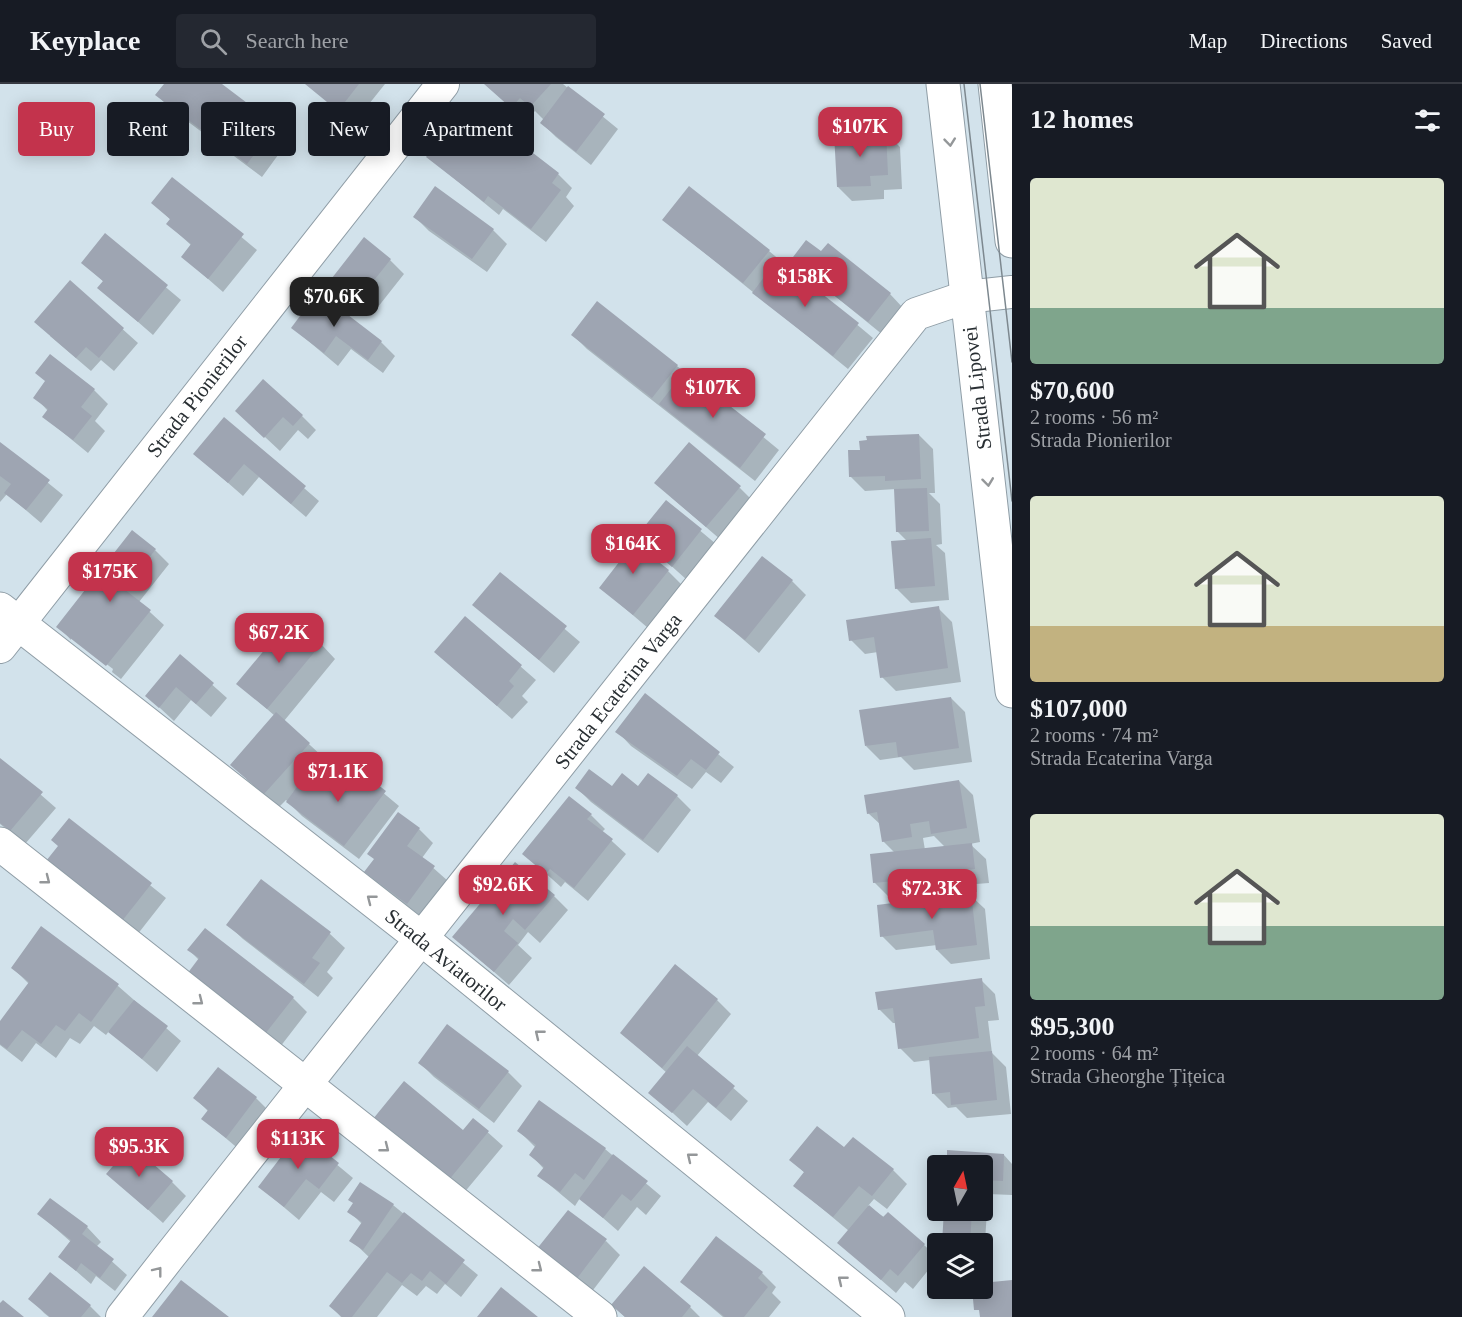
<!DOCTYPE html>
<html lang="en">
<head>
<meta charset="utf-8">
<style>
	:root { --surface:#171b24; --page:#242831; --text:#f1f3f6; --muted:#9ea1a6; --line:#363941; --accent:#c3334c }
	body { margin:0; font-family:"Times New Roman",serif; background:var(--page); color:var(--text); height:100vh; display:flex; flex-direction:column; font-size:22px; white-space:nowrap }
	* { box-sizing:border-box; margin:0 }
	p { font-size:20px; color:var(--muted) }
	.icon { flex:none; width:33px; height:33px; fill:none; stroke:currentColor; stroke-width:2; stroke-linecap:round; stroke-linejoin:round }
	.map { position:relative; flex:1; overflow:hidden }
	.drawer { display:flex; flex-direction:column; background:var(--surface); width:450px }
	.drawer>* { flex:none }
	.hud { position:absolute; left:18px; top:18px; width:570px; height:54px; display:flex; gap:12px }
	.needle { width:39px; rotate:9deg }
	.buttons { position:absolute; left:927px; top:1071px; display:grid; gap:12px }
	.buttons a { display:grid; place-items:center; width:66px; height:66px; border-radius:6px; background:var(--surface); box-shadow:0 3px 15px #0003; font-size:30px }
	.price { position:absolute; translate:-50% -51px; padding:0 14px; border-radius:12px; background:var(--accent); color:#fff; font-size:20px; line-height:39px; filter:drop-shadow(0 2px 3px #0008) }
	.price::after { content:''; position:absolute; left:50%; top:36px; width:18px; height:14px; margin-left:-9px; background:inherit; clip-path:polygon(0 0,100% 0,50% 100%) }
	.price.current { background:#222; color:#fff }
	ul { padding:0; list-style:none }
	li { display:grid; align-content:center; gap:12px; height:318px; padding:0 18px }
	li span { display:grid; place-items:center; height:186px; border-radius:6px; color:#555 }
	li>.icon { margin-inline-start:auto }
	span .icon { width:108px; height:108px; fill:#fffc; stroke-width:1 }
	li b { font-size:26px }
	h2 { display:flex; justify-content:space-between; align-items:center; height:72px; padding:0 18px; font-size:26px }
	.chip { padding:0 21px; border-radius:6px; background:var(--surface); box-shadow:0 3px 15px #0003; font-size:21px; line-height:54px }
	.chip.current { background:var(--accent); color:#fff }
	header { display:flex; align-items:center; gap:36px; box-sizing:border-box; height:84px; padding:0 30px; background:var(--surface); border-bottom:2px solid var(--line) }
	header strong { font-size:28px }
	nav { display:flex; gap:33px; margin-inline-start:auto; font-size:21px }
	.search { width:420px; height:54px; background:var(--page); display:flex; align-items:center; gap:15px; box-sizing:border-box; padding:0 21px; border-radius:6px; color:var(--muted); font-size:22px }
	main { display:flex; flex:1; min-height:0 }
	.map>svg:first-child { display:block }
	.shadow { fill:#0003; fill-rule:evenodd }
	.building { fill:#9ea5b2 }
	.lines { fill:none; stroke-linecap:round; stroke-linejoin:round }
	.minor-casing { stroke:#8f9da6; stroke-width:34 }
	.tertiary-casing { stroke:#8f9da6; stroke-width:35 }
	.minor { stroke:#fff; stroke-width:32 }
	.tertiary { stroke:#fff; stroke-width:33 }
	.tram { stroke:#7d888f; stroke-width:1.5 }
	.oneway { stroke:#949799 }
	.labels { text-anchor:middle; stroke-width:6; stroke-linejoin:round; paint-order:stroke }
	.street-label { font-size:21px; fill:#292f33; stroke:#fff }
</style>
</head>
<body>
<header>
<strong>Keyplace</strong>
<div class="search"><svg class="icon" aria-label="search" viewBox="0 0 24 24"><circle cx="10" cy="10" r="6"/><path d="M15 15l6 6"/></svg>Search here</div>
<nav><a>Map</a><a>Directions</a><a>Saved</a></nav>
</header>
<main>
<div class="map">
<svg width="1012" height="1233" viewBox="0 0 1012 1233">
	<rect width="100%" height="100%" fill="#d2e2eb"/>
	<!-- shadow -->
	<path class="shadow" d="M165 0H219L275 42 289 56 262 93 171 25 157 11Z
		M308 0H385L353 40Z
		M485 0H563L618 45 591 81 556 53 542 39 544 36 535 27 526 37Z
		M886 49 900 63 902 105 884 106V115L852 117 838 103Z
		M428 73 558 90 572 104 566 113 574 122 546 158 503 125 499 131Z
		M172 95 257 166 223 208 183 173 192 162 168 140 171 136 153 119Z
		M415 133 493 146 507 160 487 188 429 147Z
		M664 136 769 167 873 254 848 285Z
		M105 152 181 216 153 251 99 204 104 198 83 179Z
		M821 169 890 210 904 225 883 251 792 177Z
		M390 176 404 190 374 228 334 194Z
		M70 198 138 259 114 287 101 276 91 287 50 252Z
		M293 244 381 258 395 272 383 289 351 265 338 282Z
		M573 251 677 282 779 366 755 397 587 265Z
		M94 306 108 320 95 337 105 347 88 369 44 333 48 327 35 313Z
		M237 327 302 332 316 346 308 355 298 346 280 367Z
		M224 335 319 417 306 433 259 393 243 412 195 370Z
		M919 351 933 365 935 409H929L940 420 942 460 936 461 945 469 949 516 911 519 897 505 907 457 897 447 896 405 865 407 850 392 861 368Z
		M0 360 63 411 41 439 7 410 0 418Z
		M740 404 754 418 721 456 671 413Z
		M666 418 716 460 687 496 648 461 655 452 646 443Z
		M611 462 668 487 682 501 648 544 601 504 624 475Z
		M155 466 169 480 139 518 164 541 121 595 112 588 113 585 71 553V556L58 542Z
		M500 490 580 558 554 589 474 521Z
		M792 497 806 511 759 569 716 532Z
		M938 524 952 538 961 598 896 607 882 593 878 568 865 570 851 556Z
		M465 534 536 596 522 612 528 618 512 635 451 582Z
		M321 560 335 575 284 637 324 674 299 702 303 705 331 707 351 682 399 722 359 775 302 732 286 716 279 723 246 695 275 632 238 600Z
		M180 572 227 614 211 633 191 616 174 637 147 612Z
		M645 611 734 683 721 699 706 688 692 705 631 662 617 647Z
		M951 614 965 628 972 678 914 686 901 673 880 676 866 662Z
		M0 675 56 724 25 760 0 740Z
		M959 697 973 711 980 758 970 760 986 775 989 799 976 800 977 808 968 809 985 825 990 875 951 880 937 866V861L896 866 882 852 940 815 934 808 889 813 874 798 895 769 883 757 881 741 868 729ZM934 752 946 764 925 766 923 754Z
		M577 704H638L677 712 691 726 658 769 591 718Z
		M591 731 605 745 602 748 626 770 588 817 565 798 561 803 524 770Z
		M69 736 166 814 137 851 62 791 60 762Z
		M419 745 433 759 422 774 448 797 422 833 380 802 366 788Z
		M262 797 330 850 345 864 327 888 333 894 318 913 243 855 228 841Z
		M554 812 568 826 540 859 528 848 518 861 532 874 509 901 454 853Z
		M42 844 118 902 181 957 157 988 109 947 106 951 94 942 80 960 70 954 56 974 36 959 22 978 0 961V939L29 900 13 884Z
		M189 866 293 914 307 928 280 963 203 904 199 876Z
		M981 896 995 910 999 936 988 937 992 969 1006 983 1011 1030 967 1034 956 1023 948 1024 934 1010 930 976 914 978 900 964 896 939H893L879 925Z
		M717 916 731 930 697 972 748 1017 731 1037 708 1018 687 1042 650 1008 667 989 622 949Z
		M420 979 508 988 522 1002 494 1039 434 993Z
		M195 1014H256L270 1028 241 1067 203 1035 209 1028Z
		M539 1018 605 1065 661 1112 646 1131 637 1123 618 1147 580 1114 575 1122 539 1092 544 1085 531 1071 536 1064 519 1047Z
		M474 1036 503 1062 463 1110 389 1049 464 1048Z
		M300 1050 353 1094 334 1118 321 1108 299 1136 260 1103Z
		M1004 1071 1012 1080V1111L988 1110 984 1174 982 1160H945V1126H982V1082Z
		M791 1076 893 1086 907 1100 887 1125 874 1115 868 1122 924 1161 938 1174 913 1205 905 1198 896 1209 839 1159 849 1147 795 1102 805 1089Z
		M108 1090 172 1098 186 1112 163 1139Z
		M393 1121 478 1191 461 1213 445 1200 437 1210 426 1202 417 1212 402 1201 377 1233H341L331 1222 370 1174 351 1156 362 1140 349 1127Z
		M39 1130 87 1143 101 1158 96 1163 127 1191 115 1207 96 1192 91 1200 60 1173 71 1158Z
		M606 1157 620 1171 590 1210 552 1180Z
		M762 1189 776 1203 772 1209 781 1218 769 1233H723L682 1198Z
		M50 1190 90 1222 101 1233H49L44 1229 30 1214Z
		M613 1221 690 1223 700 1233H625Z"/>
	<!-- building -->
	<path class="building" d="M164 0H222L276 41 247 80 155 11Z
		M305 0H359L338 27Z
		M484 0H551L530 23 520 14 511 24Z
		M568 2 605 30 576 68 540 39Z
		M467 18 559 89 552 99 561 106 531 145 488 112 484 118 426 73Z
		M886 47 888 91 870 92 871 102 837 103 834 50Z
		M172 93 244 150 208 195 181 173 191 160 166 140 170 135 151 119Z
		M435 102 494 145 472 175 413 133Z
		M689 102 770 166 743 199 662 136Z
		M105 149 168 201 138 238 97 204 103 197 81 179Z
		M364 153 391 175 359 215 332 194Z
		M806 156 821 167 828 159 891 209 868 238 790 177Z
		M778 175 859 239 833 272 752 209Z
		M70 196 124 244 99 274 86 263 76 274 34 238Z
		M318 208 382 257 368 276 336 252 324 269 291 244Z
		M597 217 678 281 652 314 571 251Z
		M50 270 95 305 81 323 92 332 73 356 42 333 48 325 33 314 45 297 35 289Z
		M685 287 766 350 740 384 659 320Z
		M263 295 303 331 293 342 283 333 264 354 235 327Z
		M224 333 306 402 291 420 244 380 228 399 193 370Z
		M919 350 921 395 885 397V392L849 393 848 366H860L859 357 867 356 866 352Z
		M0 358 50 396 26 426 4 409 11 400 0 392Z
		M689 358 741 402 706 443 654 399Z
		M927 404 929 447 896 448 894 405Z
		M666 416 702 445 672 483 646 461 654 451 644 443Z
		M132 446 156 465 124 505 151 526 106 582 56 543Z
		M621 448 669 486 633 531 599 504 623 473 609 462Z
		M931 454 935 502 895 505 891 457Z
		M762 472 793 496 745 556 714 532Z
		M500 488 567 542 539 576 472 521Z
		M939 522 948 584 880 594 874 553 849 557 846 536Z
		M465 532 522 581 509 597 514 602 497 622 434 568Z
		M291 534 322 559 267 625 236 600Z
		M180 570 214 599 196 620 176 603 159 624 145 612Z
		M645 609 720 668 706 686 691 675 677 692 615 648Z
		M951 613 959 664 898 673 896 658 865 662 859 626Z
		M276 628 310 659 264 710 230 681Z
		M0 674 43 708 10 747 0 739Z
		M351 680 386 707 344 762 286 718 299 700 303 703 313 691 331 705Z
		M589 685 612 702 622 689 638 702 648 689 678 711 643 756 575 704Z
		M959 696 967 744 931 750 929 737 910 740 912 753 882 758 877 728 867 730 864 711Z
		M569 712 592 730 587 735 613 755 574 804 550 785 546 790 522 770Z
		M398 728 420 744 407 762 435 782 407 820 364 788 374 775 367 770Z
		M69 734 152 799 122 837 46 777 58 762 51 756Z
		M972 759 975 785 962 786 963 794 952 795 953 803 928 805 927 794 873 799 870 770Z
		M515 778 555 811 525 846 513 835 504 847 518 859 494 888 452 853Z
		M261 795 331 848 312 874 320 879 304 900 226 841Z
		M971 809 977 861 936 866 933 846 880 853 877 821Z
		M41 842 119 900 91 938 79 929 65 947 56 941 41 960 22 946 7 965 0 960V937L29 898 11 884Z
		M205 844 294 913 265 950 187 890 199 874 187 866Z
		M675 880 718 915 662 984 620 949Z
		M982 894 985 922 975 923 979 954 898 965 893 924 878 926 875 908Z
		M134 916 168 942 142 975 108 948Z
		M447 940 509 987 479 1025 418 979Z
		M687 962 735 1002 716 1024 693 1005 672 1029 648 1009Z
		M992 967 997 1016 951 1021 950 1008 932 1010 929 973Z
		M218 983 257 1013 226 1054 201 1035 208 1026 193 1014Z
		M404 997 463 1046 473 1034 489 1047 448 1097 373 1035Z
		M539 1016 606 1064 584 1096 575 1089 560 1108 537 1092 544 1083 529 1071 536 1061 517 1047Z
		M817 1042 844 1063 853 1053 894 1085 872 1112 859 1102 833 1133 793 1102 804 1088 789 1076Z
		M300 1048 339 1079 319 1105 306 1095 284 1123 258 1103Z
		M131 1061 173 1097 148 1126 106 1090Z
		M947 1066 1004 1070 1003 1097 982 1096V1082H947Z
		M613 1070 648 1097 631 1117 622 1110 603 1134 579 1115Z
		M360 1098 394 1120 363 1166 349 1157 362 1138 347 1128 353 1119 348 1116Z
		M50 1114 88 1142 82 1150 114 1175 100 1194 81 1179 76 1187 58 1173 71 1156 37 1130Z
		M869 1121 883 1133 888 1128 925 1160 898 1192 890 1185 881 1196 837 1159Z
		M568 1126 607 1155 575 1197 536 1166Z
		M944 1126H972L970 1160 942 1159Z
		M404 1128 465 1176 446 1200 430 1187 422 1197 411 1189 402 1199 387 1188 352 1233H342L329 1222Z
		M716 1152 763 1188 758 1194 768 1203 744 1233H725L680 1198Z
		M644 1182 691 1222 682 1233H625L611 1221Z
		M50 1188 91 1221 81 1233H50L28 1215Z
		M181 1196 229 1233H152Z
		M1012 1196V1233H980L979 1226H974L972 1204H982V1199Z
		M501 1203 538 1233H477Z
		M3 1216 24 1233H0V1219Z"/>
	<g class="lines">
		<defs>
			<path id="minor" d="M0 563 443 0
				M122 1233C384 897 651 565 916 230L966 213 1012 208"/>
			<path id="tertiary" d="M943 0 1012 607
				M995 0 1012 157
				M0 525 422 855 888 1233
				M0 760 600 1233"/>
		</defs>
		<!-- minor casing -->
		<use href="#minor" class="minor-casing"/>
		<!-- tertiary casing -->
		<use href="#tertiary" class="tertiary-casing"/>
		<!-- minor -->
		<use href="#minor" class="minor"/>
		<!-- tertiary -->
		<use href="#tertiary" class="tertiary"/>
		<!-- tram -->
		<path class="tram" d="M964 0 1012 417
			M980 0 1012 278"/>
	</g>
	<!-- one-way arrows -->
	<defs><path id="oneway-chevron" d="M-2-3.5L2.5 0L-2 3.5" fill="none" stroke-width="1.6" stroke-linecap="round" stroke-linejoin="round" transform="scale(1.5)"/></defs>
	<g class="oneway">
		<use href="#oneway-chevron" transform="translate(950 58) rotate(84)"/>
		<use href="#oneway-chevron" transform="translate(988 398) rotate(83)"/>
		<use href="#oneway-chevron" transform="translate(46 796) rotate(38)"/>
		<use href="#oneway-chevron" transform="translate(371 815) rotate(-142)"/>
		<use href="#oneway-chevron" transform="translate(199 917) rotate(38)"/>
		<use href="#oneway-chevron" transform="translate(539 950) rotate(-141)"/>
		<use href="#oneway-chevron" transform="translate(385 1064) rotate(38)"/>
		<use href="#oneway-chevron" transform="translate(691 1073) rotate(-141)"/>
		<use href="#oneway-chevron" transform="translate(538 1184) rotate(38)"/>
		<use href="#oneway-chevron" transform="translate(158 1187) rotate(-52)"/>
		<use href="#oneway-chevron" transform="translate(842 1196) rotate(-141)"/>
	</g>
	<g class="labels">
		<!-- street labels -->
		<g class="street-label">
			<text transform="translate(977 304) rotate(-97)" y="7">Strada Lipovei</text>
			<text transform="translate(197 312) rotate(-52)" y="7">Strada Pionierilor</text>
			<text transform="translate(618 607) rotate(-52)" y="7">Strada Ecaterina Varga</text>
			<text transform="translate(446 876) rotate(39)" y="7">Strada Aviatorilor</text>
		</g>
	</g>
</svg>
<div class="buttons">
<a><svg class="needle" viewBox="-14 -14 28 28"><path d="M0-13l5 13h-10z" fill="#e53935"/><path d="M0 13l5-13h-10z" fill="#9ea1a6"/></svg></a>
<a><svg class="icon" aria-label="layers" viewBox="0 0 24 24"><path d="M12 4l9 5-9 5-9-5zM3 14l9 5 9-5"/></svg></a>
</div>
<b class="price" style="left:860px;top:74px">$107K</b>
<b class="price" style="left:805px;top:224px">$158K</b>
<b class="price current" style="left:334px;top:244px">$70.6K</b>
<b class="price" style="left:713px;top:335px">$107K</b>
<b class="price" style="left:633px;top:491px">$164K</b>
<b class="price" style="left:110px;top:519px">$175K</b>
<b class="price" style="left:279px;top:580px">$67.2K</b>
<b class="price" style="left:338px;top:719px">$71.1K</b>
<b class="price" style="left:503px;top:832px">$92.6K</b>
<b class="price" style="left:932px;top:836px">$72.3K</b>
<b class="price" style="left:298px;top:1086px">$113K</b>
<b class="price" style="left:139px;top:1094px">$95.3K</b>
<div class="hud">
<a class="chip current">Buy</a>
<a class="chip">Rent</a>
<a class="chip">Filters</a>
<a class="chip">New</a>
<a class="chip">Apartment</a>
</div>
</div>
<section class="drawer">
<h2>12 homes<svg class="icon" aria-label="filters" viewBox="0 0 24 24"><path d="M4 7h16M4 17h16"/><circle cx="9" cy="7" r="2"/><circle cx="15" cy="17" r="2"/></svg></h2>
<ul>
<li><span style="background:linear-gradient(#dfe7d0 70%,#7fa58c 0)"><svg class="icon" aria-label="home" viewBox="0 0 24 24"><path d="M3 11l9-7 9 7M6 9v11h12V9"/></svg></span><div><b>$70,600</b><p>2 rooms · 56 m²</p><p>Strada Pionierilor</p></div></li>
<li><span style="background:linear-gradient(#dfe7d0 70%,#c2b280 0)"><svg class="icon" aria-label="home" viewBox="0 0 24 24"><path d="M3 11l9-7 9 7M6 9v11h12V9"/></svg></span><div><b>$107,000</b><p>2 rooms · 74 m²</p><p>Strada Ecaterina Varga</p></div></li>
<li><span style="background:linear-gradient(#dfe7d0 60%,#7fa58c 0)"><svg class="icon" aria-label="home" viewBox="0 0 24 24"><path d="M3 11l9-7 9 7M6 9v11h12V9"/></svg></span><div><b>$95,300</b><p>2 rooms · 64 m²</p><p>Strada Gheorghe Țițeica</p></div></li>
</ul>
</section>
</main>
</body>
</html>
